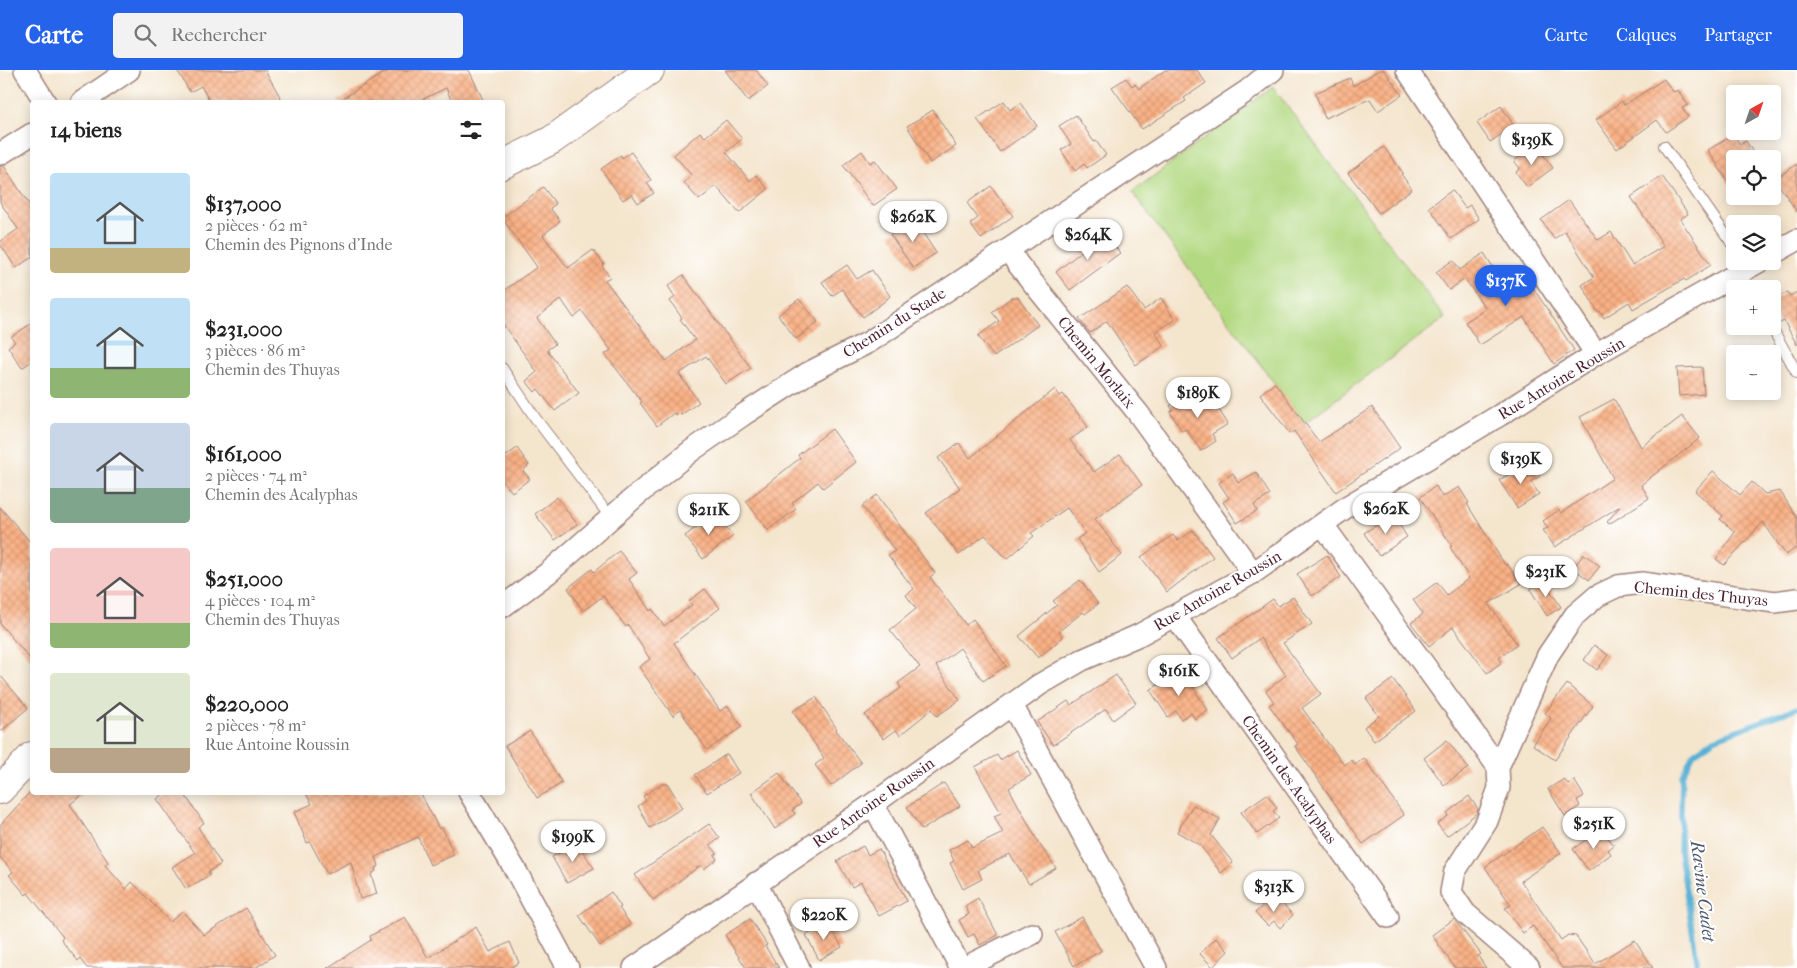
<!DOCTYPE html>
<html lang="fr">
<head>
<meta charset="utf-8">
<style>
	:root { --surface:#fff; --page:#f2f2f2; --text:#222; --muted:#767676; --accent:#2563eb }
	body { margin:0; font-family:"IM FELL French Canon",serif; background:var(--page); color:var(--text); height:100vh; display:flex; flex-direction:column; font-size:19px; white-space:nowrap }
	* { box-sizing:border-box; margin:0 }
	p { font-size:16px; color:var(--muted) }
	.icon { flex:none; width:28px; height:28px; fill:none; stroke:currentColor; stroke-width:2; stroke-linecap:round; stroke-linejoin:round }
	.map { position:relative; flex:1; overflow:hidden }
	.panel { position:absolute; left:30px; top:30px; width:475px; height:695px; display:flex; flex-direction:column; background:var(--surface); border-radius:5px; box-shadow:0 2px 12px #0003 }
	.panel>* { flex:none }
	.needle { width:32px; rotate:40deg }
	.tools { position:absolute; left:1726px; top:15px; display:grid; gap:10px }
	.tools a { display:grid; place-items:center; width:55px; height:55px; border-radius:5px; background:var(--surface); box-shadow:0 2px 12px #0003; font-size:25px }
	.price { position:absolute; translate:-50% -42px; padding:0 11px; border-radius:18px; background:#fff; color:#222; font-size:16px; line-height:32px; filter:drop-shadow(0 1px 2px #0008) }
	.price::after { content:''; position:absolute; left:50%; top:30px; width:15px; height:11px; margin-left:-8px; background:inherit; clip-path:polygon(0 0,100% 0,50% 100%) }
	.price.current { background:var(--accent); color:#fff }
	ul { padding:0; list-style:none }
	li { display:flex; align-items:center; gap:15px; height:125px; padding:0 20px }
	li span { display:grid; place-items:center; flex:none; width:140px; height:100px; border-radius:5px; color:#555 }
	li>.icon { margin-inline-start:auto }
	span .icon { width:60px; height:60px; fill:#fffc; stroke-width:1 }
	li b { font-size:21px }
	h2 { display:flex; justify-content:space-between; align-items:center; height:60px; padding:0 20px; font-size:21px }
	header { display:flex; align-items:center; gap:30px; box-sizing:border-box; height:70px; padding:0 25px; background:var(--accent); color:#fff }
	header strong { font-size:24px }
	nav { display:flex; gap:28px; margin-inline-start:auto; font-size:18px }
	.search { width:350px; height:45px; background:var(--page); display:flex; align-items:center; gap:12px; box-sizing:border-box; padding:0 18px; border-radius:5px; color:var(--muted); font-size:19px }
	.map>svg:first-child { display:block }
	.green { fill:#b3d982; stroke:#7e7c56 }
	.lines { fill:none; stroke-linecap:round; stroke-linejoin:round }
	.stream { stroke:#56b0d4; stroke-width:5.5 }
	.building { fill:url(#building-cross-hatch) }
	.lane-casing { stroke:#9f827c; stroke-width:12 }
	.street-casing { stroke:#9f827c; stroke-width:24 }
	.secondary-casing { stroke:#9f827c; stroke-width:30 }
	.lane { stroke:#fff; stroke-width:10 }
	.street { stroke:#fff; stroke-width:21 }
	.secondary { stroke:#fff; stroke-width:28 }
	.labels { text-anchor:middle; stroke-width:4; stroke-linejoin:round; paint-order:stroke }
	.street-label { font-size:16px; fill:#4a1f2b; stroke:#fff }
	.water-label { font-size:18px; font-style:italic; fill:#4f596f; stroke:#fff }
</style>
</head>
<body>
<header>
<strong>Carte</strong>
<div class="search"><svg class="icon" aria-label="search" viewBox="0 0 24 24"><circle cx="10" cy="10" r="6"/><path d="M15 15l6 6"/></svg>Rechercher</div>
<nav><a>Carte</a><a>Calques</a><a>Partager</a></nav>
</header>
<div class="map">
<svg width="1797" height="898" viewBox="0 0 1797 898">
	<defs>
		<pattern id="building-cross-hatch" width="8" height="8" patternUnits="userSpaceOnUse" patternTransform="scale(1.25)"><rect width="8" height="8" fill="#f9b185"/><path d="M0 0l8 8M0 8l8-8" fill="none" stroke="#d79873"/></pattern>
	</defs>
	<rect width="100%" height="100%" fill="#fff"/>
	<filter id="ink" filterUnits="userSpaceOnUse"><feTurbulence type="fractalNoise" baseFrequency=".02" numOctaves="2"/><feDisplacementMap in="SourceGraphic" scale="10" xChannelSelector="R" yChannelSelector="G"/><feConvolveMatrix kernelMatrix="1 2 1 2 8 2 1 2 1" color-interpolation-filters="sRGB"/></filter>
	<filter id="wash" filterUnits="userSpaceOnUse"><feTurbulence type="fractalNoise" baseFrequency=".0096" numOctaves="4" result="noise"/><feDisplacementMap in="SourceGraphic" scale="20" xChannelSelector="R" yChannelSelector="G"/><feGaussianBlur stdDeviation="1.12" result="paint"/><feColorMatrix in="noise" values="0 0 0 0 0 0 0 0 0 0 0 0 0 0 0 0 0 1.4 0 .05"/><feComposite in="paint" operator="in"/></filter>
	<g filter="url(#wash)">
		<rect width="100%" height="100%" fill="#f4e5cd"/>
		<!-- green -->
		<path class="green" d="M1273 17 1445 248 1304 353 1132 122Z"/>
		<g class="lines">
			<!-- stream -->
			<path class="stream" d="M1698 898 1680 782 1682 705 1694 683 1714 669 1797 638"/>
		</g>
		<g id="blocks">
			<!-- building -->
			<path class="building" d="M177 0H265L283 32H210L201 16 190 22Z
				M393 0H469L484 32H452L446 18 417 32H337L382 4Z
				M725 0H756L768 16 748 31Z
				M1165 0H1197L1206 13 1184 28 1186 31 1142 59 1112 17 1126 8 1132 16 1135 14 1139 19Z
				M1379 0H1384L1402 25 1378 41 1370 29 1325 48 1315 23 1350 8 1353 16Z
				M1664 9 1673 22 1678 20 1688 35 1682 38 1688 47 1666 62 1657 50 1617 79 1596 50 1622 31 1624 35Z
				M1004 31 1010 40 1021 33 1037 56 1000 82 977 49Z
				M1501 36 1514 56 1490 72 1477 53Z
				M933 40 956 76 930 93 907 56Z
				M1076 45 1094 72 1096 71 1106 85 1087 98 1084 94 1075 101 1061 80 1071 74 1059 56Z
				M726 50 742 69 726 82 750 111 756 105 768 119 739 143 716 116 699 130 684 113 692 106 674 85 700 62 705 67Z
				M1734 64 1740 75 1746 71 1757 89H1735V123L1708 80Z
				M1536 75 1553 98 1527 117 1516 102 1520 98 1514 91Z
				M1384 77 1403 103 1401 104 1412 119 1379 143 1348 103Z
				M862 81 870 93 875 90 897 119 873 136 843 95Z
				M631 82 651 110 647 113 654 123 638 133 632 124 623 130 601 99 621 85 622 88Z
				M1797 94V142L1775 109Z
				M0 96H4L32 139V187L16 198 0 174V172L18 159 0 132Z
				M1662 106 1688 144 1680 149 1711 195 1686 211 1684 209 1633 239 1629 232 1604 248 1600 241 1598 242 1582 215 1594 207 1565 161 1554 169 1541 150 1569 130 1598 170 1611 162 1632 195 1664 176 1631 127Z
				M991 116 1013 146 981 169 970 154 978 148 967 133Z
				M543 117 556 134 550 138 560 151 543 165 568 198 593 180 604 194 602 196 610 207 605 210 666 291 695 270 680 249 682 248 670 231 675 227 668 216 683 205 751 298 726 314 706 286 679 304 699 332 681 345 679 343 676 346 674 343 657 356 640 333 642 332 605 284 611 280 582 241 574 248 561 229 537 248 555 274 547 280 579 323 555 341 538 319 535 322 526 311 537 302 502 253V222L537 197 502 148Z
				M1452 120 1465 138 1470 135 1479 149 1451 169 1429 137Z
				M913 148 936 183 913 198 890 164Z
				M1104 162 1120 183 1070 220 1056 202 1083 180 1081 178Z
				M1484 183 1509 222 1528 210 1574 280 1554 294 1524 247 1480 275 1465 252 1486 239 1465 209 1449 220 1436 202 1453 190 1460 200Z
				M847 195 857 209 872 200 890 226 885 231 863 247 842 219 832 226 822 212Z
				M1127 217 1144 240 1161 228 1175 250 1155 262 1164 276 1136 295 1107 251 1090 263 1079 249Z
				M1788 222 1790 226 1797 222V275L1784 251 1780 253 1772 239V230Z
				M1012 227H1018L1038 255 994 287 978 266 999 251 992 242Z
				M799 229 818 252 796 269 778 245Z
				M32 253V291L22 298 8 277 15 272 11 267Z
				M1702 297 1704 324 1679 326 1677 298Z
				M1275 313 1319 372 1372 337 1400 378 1336 422 1294 361 1290 364 1260 324Z
				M1055 319 1060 326 1063 324 1088 357 1070 370 1094 402 1120 384 1142 415 1095 449 1122 485 1099 502 1077 469 1085 463 1067 438 1031 463 1034 466 1007 489 985 465 959 485 926 443 960 418 938 388 959 373 970 388Z
				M1190 322 1193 326 1196 324 1201 331 1207 327 1217 341 1219 340 1228 354 1212 364 1216 371 1201 381 1186 359 1182 361 1170 342 1173 340 1170 336Z
				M1614 329 1641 377 1682 346 1700 368 1641 415 1649 428 1609 454 1607 452 1620 436 1555 477 1543 460 1548 458 1543 451 1559 440 1561 443 1613 408 1580 347Z
				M832 359 856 392 823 418 818 412 792 433 796 439 768 460 746 431 800 388 798 385Z
				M517 378 529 395 523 401 530 409 512 422 502 410V389Z
				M1531 392 1540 406 1531 412 1539 424 1517 438 1499 410Z
				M1713 401 1740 425 1752 412 1765 424 1780 421 1797 448V477L1786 485 1763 452 1724 495 1716 489 1735 462 1720 449 1723 446 1695 421Z
				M1256 402 1270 425 1254 435 1257 441 1237 453 1223 432 1229 428 1219 413 1233 403 1238 413Z
				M1436 416 1442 427 1459 417 1469 433 1467 434 1505 495 1507 494 1521 514 1488 534 1517 574 1499 588 1502 592 1487 603 1453 557 1429 576 1411 553 1423 544 1413 530 1437 512 1447 525 1469 508 1450 477 1452 476 1420 427Z
				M877 425 935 503 930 507 966 555 973 549 1006 596 983 611 960 578 936 596 960 630 937 646 932 639 900 665 896 660 884 669 865 645 901 618 898 613 920 597 890 560 916 539 906 525 914 519 888 485 895 481 862 436Z
				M557 427 577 454 555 470 535 444Z
				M0 437 32 474V591L0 554Z
				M715 443 733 466 703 489 685 466Z
				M1393 445 1407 467 1379 486 1364 463Z
				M1193 460 1213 487 1167 522 1141 487 1173 465 1178 471Z
				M619 481 637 503 629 509 650 541 652 539 664 556 692 535 689 531 705 519 720 538 674 573 720 641 728 636 742 657 707 680 680 640 673 646 639 597 650 589 628 555 626 557 603 526 583 541 568 518 592 499 594 502Z
				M1584 484 1600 496 1589 510 1573 498Z
				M1327 485 1341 507 1312 526 1297 504Z
				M1080 510 1098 534 1085 544 1083 542 1059 561 1063 567 1038 588 1019 566 1057 535 1053 531Z
				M1544 511 1561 537 1547 546 1530 519Z
				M1293 527 1312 554 1283 573 1321 624 1302 638 1344 695 1351 690 1355 695 1364 688 1404 745 1363 774 1295 676 1298 674 1269 635 1274 632 1266 621 1286 605 1260 568 1232 588 1218 568 1273 529 1278 536Z
				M1594 575 1608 585 1597 600 1584 590Z
				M1182 600 1208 640 1195 649 1191 643 1181 649 1176 641 1168 647 1150 620Z
				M0 605 28 638 0 662Z
				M1116 605 1136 633 1113 650 1106 639 1053 675 1037 652 1068 631 1071 635Z
				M1393 609 1416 641 1374 671 1364 657 1379 646 1366 628Z
				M1567 614 1593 636 1555 690 1533 675 1551 648 1545 643Z
				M816 627 837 659 836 660 861 693 831 716 815 695 824 688 793 641Z
				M530 661 562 713 537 728 505 676Z
				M1447 670 1468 698 1444 715 1424 688Z
				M1017 680 1031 705 1009 718 1038 772 1056 798 1029 814 1010 784 978 800 982 809 963 819 950 793 954 791 949 780 968 770 972 778 1003 763 994 746 1001 743 975 697 997 685 1000 690Z
				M727 684 739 703 707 723 695 705Z
				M779 703 801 734 792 740 795 744 775 759 751 723Z
				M1564 709 1568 714 1574 710 1584 726 1577 730 1580 736 1565 746 1548 719Z
				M944 713 960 736 922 760 907 737Z
				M661 714H668L682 738 650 758 638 736 646 731 643 726Z
				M30 722H87L70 734 108 792 105 795 126 819 132 812 170 852 182 841 204 865 246 838 275 885 255 898H87L80 889 78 891 61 870 63 867 28 823 26 825 9 805 13 802 0 787V755Z
				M166 722H183L204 753 198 757 221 794 208 802 210 805 186 819 172 797 195 783 157 729Z
				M305 722H420L439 759 442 757 454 785 430 795 418 767 376 787 379 796 375 798 376 801 371 804 377 824 360 829 351 792 327 804 310 772 307 773 294 742 312 734Z
				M1267 724 1277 738 1273 741 1279 748 1257 764 1241 742Z
				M1469 726 1478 739 1477 743 1447 766 1437 754 1448 746 1447 743Z
				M1193 735 1220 749 1211 765 1233 793 1221 803 1200 775 1177 762Z
				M709 754 720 768 710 775 717 783 714 785 717 789 704 799 701 795 653 830 635 805Z
				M1542 757 1561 783 1521 811 1561 870 1568 865 1576 866 1595 894 1635 870 1653 898H1562L1533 856 1523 863 1505 838 1511 835 1485 797Z
				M1595 763 1599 768 1604 763 1614 775 1608 780 1611 784 1589 801 1573 779Z
				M577 773 594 798 567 813 552 787Z
				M863 776 868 785 879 779 907 831 879 846 861 812 852 817 837 791Z
				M611 822 621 837 619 838 631 855 600 876 579 845Z
				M1274 825 1293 845 1280 858 1274 851 1268 856 1255 843Z
				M978 828 998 865 980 875 974 864 968 867 959 850 969 844 965 836Z
				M405 847 428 888 476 857 490 882 510 872 519 893 509 898H327L371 870 370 866Z
				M1082 847 1101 881 1074 896 1055 862Z
				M750 849 767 875 765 876 779 898H746L725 865Z
				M1454 849 1481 884 1478 886 1486 898H1455L1432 865Z
				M828 853 842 877 819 890 806 865Z
				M1216 868 1228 881 1213 897 1200 884Z"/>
		</g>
	</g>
	<g filter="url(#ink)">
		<use href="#blocks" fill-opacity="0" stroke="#9f827c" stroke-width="1"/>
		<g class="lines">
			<defs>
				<path id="lane" d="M1664 76 1735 178
					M1740 203 1750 219
					M1771 256 1797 303
					M502 298 536 349 611 448"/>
				<path id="street" d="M25 0 45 32
					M1407 0 1596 284
					M82 32 129 0
					M0 84 32 64
					M1009 179 1017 193 1138 343 1253 503
					M1772 184 1797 170
					M1323 455 1498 697 1548 585 1575 545 1597 526 1618 516 1642 513 1775 532 1797 529
					M502 537 548 503 637 425 691 381 743 345 808 303 869 272 1247 21 1273 0
					M1175 546 1388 847
					M1012 635 1156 898
					M1498 697 1499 718 1487 751 1455 801 1451 822 1465 843 1529 898
					M469 722 516 801 568 898
					M873 734 961 898
					M756 813 799 898
					M634 898 873 734 1039 615 1082 590 1139 565 1253 503 1348 436 1500 345 1596 284 1760 191
					M964 898 1032 864"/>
				<path id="secondary" d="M502 95 552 70 650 0
					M0 720 32 686"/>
			</defs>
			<!-- lane casing -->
			<use href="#lane" class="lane-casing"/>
			<!-- street casing -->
			<use href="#street" class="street-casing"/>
			<!-- secondary casing -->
			<use href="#secondary" class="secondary-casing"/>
			<!-- lane -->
			<use href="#lane" class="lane"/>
			<!-- street -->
			<use href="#street" class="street"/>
			<!-- secondary -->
			<use href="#secondary" class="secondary"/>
		</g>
	</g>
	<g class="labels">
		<!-- street labels -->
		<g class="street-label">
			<text transform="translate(894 252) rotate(-32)" y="6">Chemin du Stade</text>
			<text transform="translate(1097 292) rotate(51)" y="6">Chemin Morlaix</text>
			<text transform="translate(1561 308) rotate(-31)" y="6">Rue Antoine Roussin</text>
			<text transform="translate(1217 520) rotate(-30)" y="6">Rue Antoine Roussin</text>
			<text transform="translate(1701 523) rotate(6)" y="6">Chemin des Thuyas</text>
			<text transform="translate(1290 709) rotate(55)" y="6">Chemin des Acalyphas</text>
			<text transform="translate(873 732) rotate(-35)" y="6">Rue Antoine Roussin</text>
		</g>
		<!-- water labels -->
		<g class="water-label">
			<text transform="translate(1703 821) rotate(83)" y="6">Ravine Cadet</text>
		</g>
	</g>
</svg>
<div class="tools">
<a><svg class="needle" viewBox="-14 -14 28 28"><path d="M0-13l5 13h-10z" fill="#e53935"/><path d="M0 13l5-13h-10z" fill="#767676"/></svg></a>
<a><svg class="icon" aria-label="locate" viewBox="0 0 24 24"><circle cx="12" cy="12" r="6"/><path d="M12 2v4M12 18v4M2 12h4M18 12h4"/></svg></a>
<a><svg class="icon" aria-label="layers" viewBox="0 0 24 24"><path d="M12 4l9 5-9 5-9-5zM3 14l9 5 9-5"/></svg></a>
<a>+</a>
<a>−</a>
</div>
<b class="price" style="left:1532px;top:96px">$139K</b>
<b class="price" style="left:913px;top:173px">$262K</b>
<b class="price" style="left:1088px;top:191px">$264K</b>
<b class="price current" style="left:1506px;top:237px">$137K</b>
<b class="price" style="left:1198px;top:349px">$189K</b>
<b class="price" style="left:1521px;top:415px">$139K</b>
<b class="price" style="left:1386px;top:465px">$262K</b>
<b class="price" style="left:709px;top:466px">$211K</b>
<b class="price" style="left:1546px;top:528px">$231K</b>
<b class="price" style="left:1179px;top:627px">$161K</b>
<b class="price" style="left:1594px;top:780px">$251K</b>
<b class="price" style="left:573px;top:793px">$199K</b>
<b class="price" style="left:1274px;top:843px">$313K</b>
<b class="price" style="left:824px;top:871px">$220K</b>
<section class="panel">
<h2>14 biens<svg class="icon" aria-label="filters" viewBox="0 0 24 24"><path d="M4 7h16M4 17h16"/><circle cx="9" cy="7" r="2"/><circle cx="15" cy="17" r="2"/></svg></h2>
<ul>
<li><span style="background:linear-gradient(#bfe0f5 75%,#c2b280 0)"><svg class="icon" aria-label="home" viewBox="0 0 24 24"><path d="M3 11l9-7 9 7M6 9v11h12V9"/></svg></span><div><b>$137,000</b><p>2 pièces · 62 m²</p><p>Chemin des Pignons d'Inde</p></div></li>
<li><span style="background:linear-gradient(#bfe0f5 70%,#8fb573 0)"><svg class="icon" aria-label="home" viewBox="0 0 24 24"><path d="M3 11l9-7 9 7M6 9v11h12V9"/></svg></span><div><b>$231,000</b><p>3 pièces · 86 m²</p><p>Chemin des Thuyas</p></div></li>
<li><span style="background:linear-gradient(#c9d6e8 65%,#7fa58c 0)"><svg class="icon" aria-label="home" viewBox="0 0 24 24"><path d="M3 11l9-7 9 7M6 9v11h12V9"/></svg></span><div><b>$161,000</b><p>2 pièces · 74 m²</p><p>Chemin des Acalyphas</p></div></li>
<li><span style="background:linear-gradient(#f6c9c9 75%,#8fb573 0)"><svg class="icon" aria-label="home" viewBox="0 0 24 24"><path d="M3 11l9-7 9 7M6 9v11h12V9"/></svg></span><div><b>$251,000</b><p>4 pièces · 104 m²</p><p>Chemin des Thuyas</p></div></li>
<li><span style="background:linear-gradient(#dfe7d0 75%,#b9a48a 0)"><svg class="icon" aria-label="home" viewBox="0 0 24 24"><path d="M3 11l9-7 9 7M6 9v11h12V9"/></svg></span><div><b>$220,000</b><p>2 pièces · 78 m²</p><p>Rue Antoine Roussin</p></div></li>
</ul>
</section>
</div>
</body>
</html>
